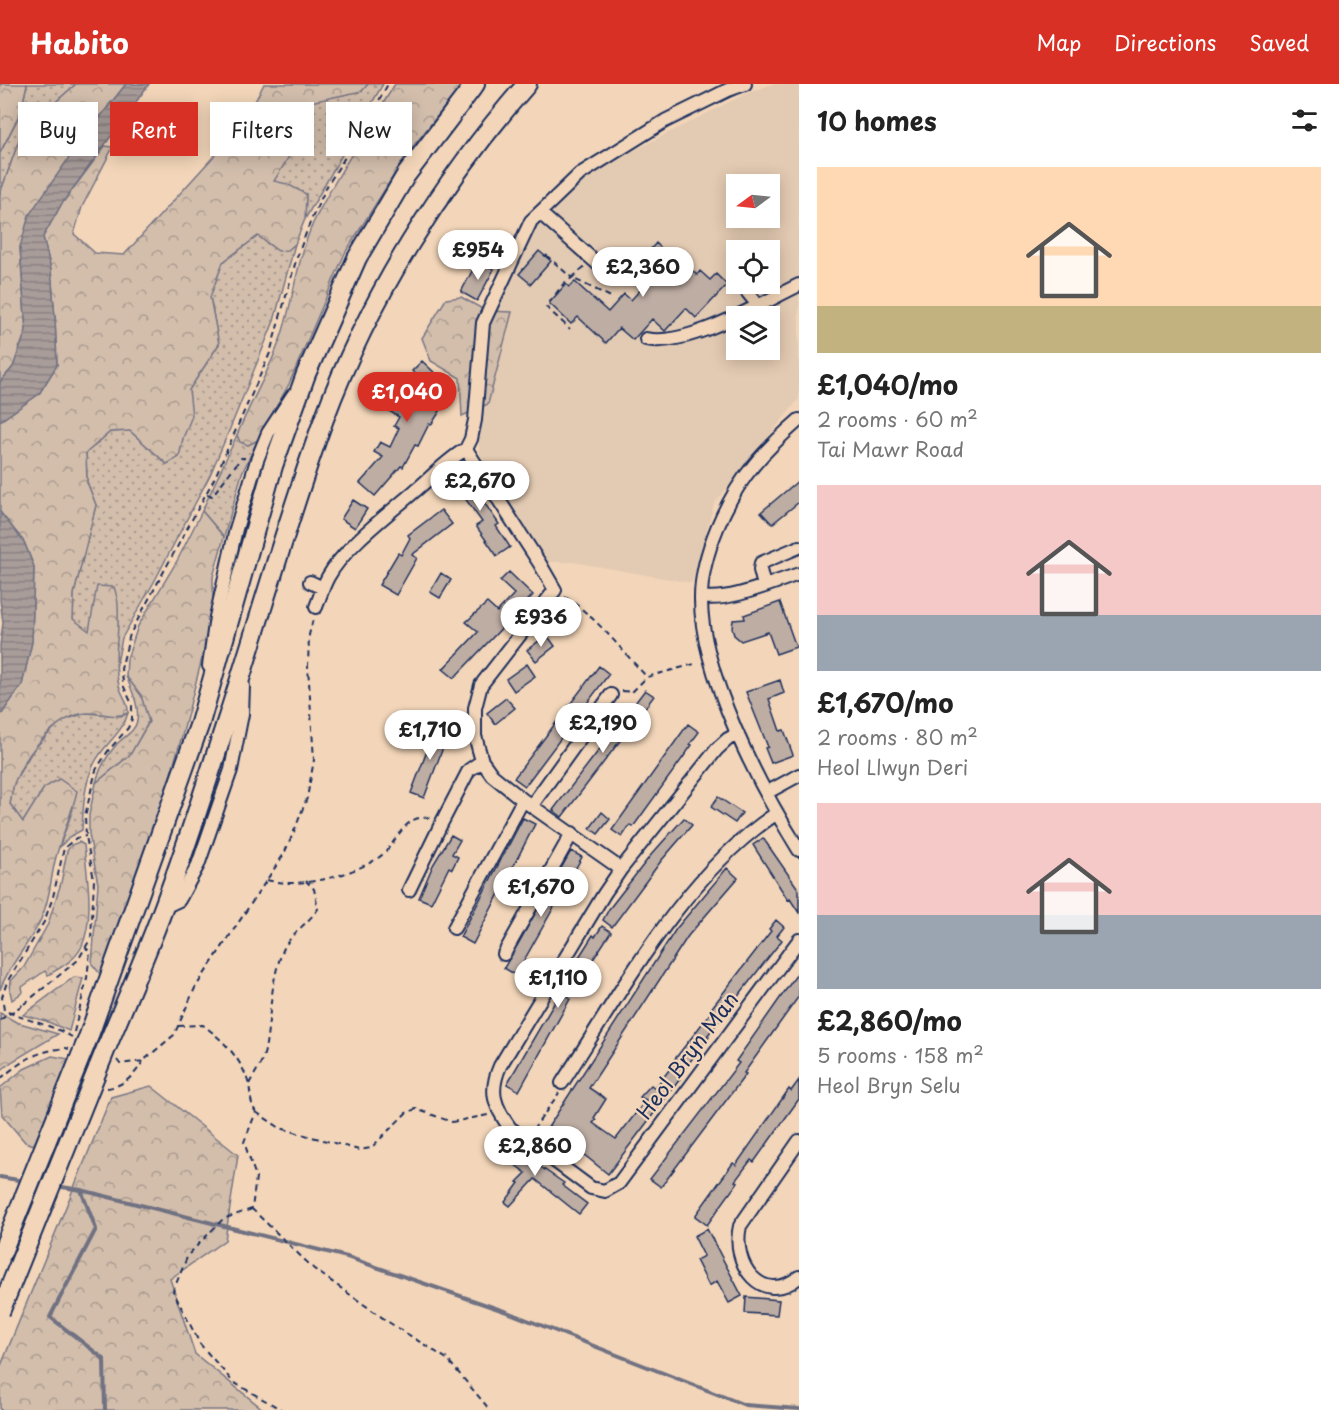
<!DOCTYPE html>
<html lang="en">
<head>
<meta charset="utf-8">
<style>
	:root { --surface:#fff; --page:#f6f6f6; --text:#222; --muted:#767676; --accent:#d93025 }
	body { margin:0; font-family:"Playpen Sans",sans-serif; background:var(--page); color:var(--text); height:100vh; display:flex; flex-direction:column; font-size:22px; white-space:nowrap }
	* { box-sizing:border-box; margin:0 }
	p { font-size:20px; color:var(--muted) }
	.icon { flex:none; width:33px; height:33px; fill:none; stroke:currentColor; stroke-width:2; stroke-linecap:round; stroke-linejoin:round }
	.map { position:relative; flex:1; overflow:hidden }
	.details { display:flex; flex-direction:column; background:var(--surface); width:540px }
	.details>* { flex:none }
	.top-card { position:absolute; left:18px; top:18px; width:570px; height:54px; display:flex; gap:12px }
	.needle { width:39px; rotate:255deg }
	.tools { position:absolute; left:726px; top:90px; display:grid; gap:12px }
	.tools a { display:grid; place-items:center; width:54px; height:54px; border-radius:0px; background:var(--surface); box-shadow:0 3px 15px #0003; font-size:30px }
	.price { position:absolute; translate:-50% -51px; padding:0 14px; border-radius:21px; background:#fff; color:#222; font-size:20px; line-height:39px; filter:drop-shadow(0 2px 3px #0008) }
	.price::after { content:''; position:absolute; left:50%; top:36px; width:18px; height:14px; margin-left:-9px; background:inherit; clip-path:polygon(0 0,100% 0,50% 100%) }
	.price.selected { background:var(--accent); color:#fff }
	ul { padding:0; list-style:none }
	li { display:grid; align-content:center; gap:12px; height:318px; padding:0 18px }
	li span { display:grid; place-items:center; height:186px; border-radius:0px; color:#555 }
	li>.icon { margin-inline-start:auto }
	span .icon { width:108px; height:108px; fill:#fffc; stroke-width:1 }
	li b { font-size:26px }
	h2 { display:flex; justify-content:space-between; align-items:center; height:72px; padding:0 18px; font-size:26px }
	.tag { padding:0 21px; border-radius:0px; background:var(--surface); box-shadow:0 3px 15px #0003; font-size:21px; line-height:54px }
	.tag.selected { background:var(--accent); color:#fff }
	header { display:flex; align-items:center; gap:36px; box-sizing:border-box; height:84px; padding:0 30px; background:var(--accent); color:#fff }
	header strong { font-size:28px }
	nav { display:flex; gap:33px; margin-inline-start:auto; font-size:21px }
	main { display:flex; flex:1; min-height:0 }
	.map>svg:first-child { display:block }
	.built { fill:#e3cab2; fill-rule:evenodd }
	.grass { fill:url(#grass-dots); stroke:#777685; stroke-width:1.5 }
	.forest { fill:url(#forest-crowns); stroke:#777685; stroke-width:1.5 }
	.water { fill:url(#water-rules); stroke:#707182; stroke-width:1.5 }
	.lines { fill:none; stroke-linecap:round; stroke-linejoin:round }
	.stream { stroke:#707182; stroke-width:4 }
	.building { fill:#beada3; stroke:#1b2f5e; stroke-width:1.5 }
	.minor-casing { stroke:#1b2f5e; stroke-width:16 }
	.highway-casing { stroke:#1b2f5e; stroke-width:22 }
	.path { stroke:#1b2f5e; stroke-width:2; stroke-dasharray:6 4.5; stroke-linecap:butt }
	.minor { stroke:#f3d6b9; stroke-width:12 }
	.highway { stroke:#f3d6b9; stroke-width:18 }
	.highway-bridge-casing { stroke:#1b2f5e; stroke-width:22; stroke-linecap:butt }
	.path-bridge { stroke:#1b2f5e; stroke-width:2; stroke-dasharray:6 4.5; stroke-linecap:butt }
	.highway-bridge { stroke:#f3d6b9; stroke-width:18 }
	.labels { text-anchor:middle; stroke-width:4.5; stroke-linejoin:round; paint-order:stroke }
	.street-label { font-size:21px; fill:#1b2f5e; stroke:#f3d6b9 }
</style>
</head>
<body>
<header>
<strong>Habito</strong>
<nav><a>Map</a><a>Directions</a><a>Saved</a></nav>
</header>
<main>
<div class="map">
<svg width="799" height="1326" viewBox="0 0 799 1326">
	<defs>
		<pattern id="grass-dots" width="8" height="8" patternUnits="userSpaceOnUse" patternTransform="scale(1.5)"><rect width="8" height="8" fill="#d3beac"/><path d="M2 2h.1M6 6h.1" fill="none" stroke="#aa9b8f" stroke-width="1.8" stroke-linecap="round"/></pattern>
		<pattern id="forest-crowns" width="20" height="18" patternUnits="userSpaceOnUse" patternTransform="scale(1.5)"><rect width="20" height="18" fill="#d3beac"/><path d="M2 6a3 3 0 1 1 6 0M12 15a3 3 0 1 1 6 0" fill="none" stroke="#aa9b8f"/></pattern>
		<pattern id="water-rules" width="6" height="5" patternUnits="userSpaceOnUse" patternTransform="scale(1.5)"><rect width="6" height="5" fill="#a99d9a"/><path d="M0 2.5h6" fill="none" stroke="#898081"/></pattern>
	</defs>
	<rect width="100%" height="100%" fill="#f3d6b9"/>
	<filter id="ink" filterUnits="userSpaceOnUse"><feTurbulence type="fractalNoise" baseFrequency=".0167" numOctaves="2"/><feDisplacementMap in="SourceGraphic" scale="12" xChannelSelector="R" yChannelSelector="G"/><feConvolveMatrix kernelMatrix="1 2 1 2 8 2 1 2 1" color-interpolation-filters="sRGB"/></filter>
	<g filter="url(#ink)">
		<!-- built -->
		<path class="built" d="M773 0H799V315L714 420 692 499 573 478H545L479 368 480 319 486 253 500 215 530 149 582 95 617 75 745 10ZM736 100H770V134H736ZM736 166H770V200H736ZM736 232H770V266H736Z"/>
		<!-- grass -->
		<path class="grass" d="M27 0H76L22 48 0 110V69L21 28Z
			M368 0H383L305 135 306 110 273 97 301 53V19L361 7Z
			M258 152C272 162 280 174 295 160L274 237 229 347 210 391 154 498 122 554 116 584 115 564 94 528 89 548 73 535 74 510 96 421 87 398 86 369 110 348 130 347 167 380 179 373 183 354 191 332 189 306 219 260 210 213 223 178Z
			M237 351 240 358 248 361 258 356 242 389 224 453 202 427Z
			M126 592 141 611 149 637 130 671 96 699C99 685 107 672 116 661 123 653 135 648 137 637 140 622 131 605 126 592Z
			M86 629 122 632 128 629C123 649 103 661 94 680 84 700 83 724 82 746L69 753 59 764 73 725 44 704 23 738 10 720 14 698 33 666 61 637Z"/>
		<!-- forest -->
		<path class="forest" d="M0 0H27L21 27 0 69Z
			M76 0H126L78 61 20 163 26 247 13 283 0 298V110L22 48Z
			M264 0H368L362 7 301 20V53L274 97 287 100 306 110 305 135 295 160 288 166 278 167 258 152 223 178 210 213 219 260 189 306 192 332 183 354 179 373 167 380 130 347 110 348 86 369 87 398 96 421 74 510 73 535 89 547 97 502 114 503C116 509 118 516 118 522 120 549 112 574 119 602 122 612 129 618 128 629 115 635 101 628 87 629 56 631 26 670 15 697 12 704 12 712 10 720L23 738 44 704 59 695 77 707C72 730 62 750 56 773 50 795 51 813 41 835 30 860 9 880 0 906V632L22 601 32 558 34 483 24 458 0 428V337L39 310 57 281 55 234 51 186 43 153 61 121 105 62 113 63 82 123 74 150 95 169 124 171 244 39Z
			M395 0H463L407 70 345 169 289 300 258 356 248 361 240 358 237 351C251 316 272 283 283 247 294 211 298 172 314 137 337 90 368 45 395 0Z
			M461 213 486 227 512 228 488 320 462 332 460 294 431 277 422 254 446 215Z
			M202 427 224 453 213 493V532L182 652 154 747 101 891 92 880 98 800 89 750V731L96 699 130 671 149 638 141 611 126 592 127 575 138 542 177 477Z
			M79 758 84 761C87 792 95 835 81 864 74 877 60 884 48 891L45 887 22 903 23 908 12 916 10 907 11 897 24 883 48 840 61 799 67 767 71 761Z
			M74 893 83 894 69 947 46 937 23 931Z
			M0 929 16 938 58 950 13 977 0 987Z
			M52 972 69 975 34 1061 25 1058 2 1031 0 1004 24 985Z
			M151 1002 238 1071 225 1156 170 1195 195 1270 264 1326H0V1284L111 1013Z"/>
		<!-- water -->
		<path class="water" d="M126 0H149L61 121 43 153 51 186 55 234 57 281 39 310 0 337V298L13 283 26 247 20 163 29 131 78 61Z
			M0 428 24 458 34 483 32 558 22 601 0 632V561L3 539 0 516Z"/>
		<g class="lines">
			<!-- stream -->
			<path class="stream" d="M0 1093 24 1097
				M56 1102 81 1106 347 1173 507 1228 745 1321 799 1325
				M81 1106 96 1145 50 1233 104 1275 105 1326"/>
		</g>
		<!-- building -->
		<path class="building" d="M656 159 674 177 678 172 697 191 700 187 710 196 716 190 727 201 696 234 686 224 665 247 652 235 633 256 619 244 606 259 578 233 571 240 549 219 566 200 569 203 575 198 608 228 624 210 631 216 645 201 627 185 636 177 640 168 644 173Z
			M539 167 551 177 531 200 519 190Z
			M478 176 494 185 477 217 461 208Z
			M422 277 451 304 436 321 442 324 431 341 429 340 418 362 415 361 403 383 401 382 375 412 360 399 383 373 374 368 380 358 390 363 399 344 394 342 399 333 384 324 389 316 386 315 394 300 403 305 416 291 412 287Z
			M458 381 499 440 496 442 510 463 497 472 476 442 482 438 447 389Z
			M799 396V418L772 440 761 428Z
			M353 416 367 425 355 444 341 435Z
			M441 426 452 440 412 471 417 474 396 511 379 501 398 469 401 471 410 454 408 451Z
			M509 488 533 511 454 594 443 585 478 548 466 538 487 519 497 528 514 510 500 497Z
			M441 489 451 496 440 514 430 508Z
			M780 518 796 563 776 570 768 548 741 557 734 551 732 544 733 536 745 535 744 531Z
			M547 551 555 562 536 577 527 566Z
			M527 580 535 592 514 607 506 595Z
			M599 582 609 590 525 702 514 694Z
			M780 596 784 609 769 615 780 647 784 646 793 671 771 679 765 664 768 663 746 608Z
			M645 606 654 612 562 733 553 726Z
			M506 614 515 624 495 640 487 629Z
			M688 640 699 648 690 660 692 661 633 743 630 741 622 753 612 746Z
			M437 641 450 645 424 714 411 709Z
			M718 713 742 729 735 739 711 723Z
			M602 728 610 735 598 750 590 744Z
			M523 734 535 740 473 860 460 853Z
			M684 734 692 741 661 777 612 843 603 836 609 825 651 771Z
			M451 751 460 756 452 770 458 773 452 785 449 783 431 819 419 814 433 781Z
			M763 754 799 806V829L790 815 788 816 753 761Z
			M571 767 582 773 522 880 533 886 526 897 504 884Z
			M727 784 738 794 688 852 589 1004 606 1015 594 1034 596 1036 593 1039 616 1055 646 1016 640 1013 651 1001 655 1004 673 981 671 980 712 927 710 926 771 847 769 845 776 836 784 843 777 852 782 856 707 952 709 953 678 993 680 995 608 1090 583 1070 581 1072 558 1056 560 1053 547 1045 676 845Z
			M602 842 611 848 568 914 570 915 519 1007 507 1000 563 904 561 903 568 893 567 892 593 851 595 853Z
			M799 887V912L744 989 746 990 661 1103 650 1095 739 979 736 977Z
			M799 996V1015L754 1078 751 1076 735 1097 738 1098 707 1141 695 1132 733 1079 736 1081 789 1005 791 1007Z
			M494 1051 564 1099 562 1101 587 1120 579 1130 535 1095 510 1122 505 1118 519 1099 517 1098 526 1089 488 1061Z
			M707 1145 742 1212 729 1219 717 1197 709 1202 696 1176 704 1172 694 1152Z
			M746 1213 779 1216 777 1231 745 1229Z"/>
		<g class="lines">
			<defs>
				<path id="minor" d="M540 129 607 188 609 189 630 171
					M741 200 757 220
					M646 255C687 264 761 219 799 201
					M799 336C783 350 768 364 754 381 727 413 701 471 701 514 700 588 760 704 799 766
					M466 365 540 480 555 506 481 601 475 624V652L482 677 492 691 523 716 621 785
					M466 365 471 355 475 336 483 239 531 137 580 90 665 37 728 6 745 0
					M310 498 323 504
					M764 502 760 486 761 479 799 463
					M701 513C730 518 771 499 799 490
					M316 523C320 513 323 502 328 493 345 462 390 429 416 406 433 392 447 376 466 365
					M209 582 216 533 236 445 257 376 268 349 293 311
					M738 650 728 655 717 665 621 785 604 810 500 982C489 1007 494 1022 510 1044L591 1104 605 1107 619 1099 799 856
					M766 709 799 691
					M532 721 611 611
					M409 806 441 740 469 686 482 677
					M164 823 179 816 198 781 231 686 242 630 243 602
					M454 844 523 716
					M504 870 572 749
					M562 999C622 907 683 791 777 729
					M799 1057 740 1142C731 1180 762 1223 799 1193"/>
				<path id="highway" d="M88 954 200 639 273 382 306 290 357 174 406 91 475 0
					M107 962C126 917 146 871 163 825 187 762 207 697 228 633 260 534 288 433 324 335 369 214 442 97 527 0"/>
			</defs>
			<!-- minor casing -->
			<use href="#minor" class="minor-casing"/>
			<!-- highway casing -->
			<use href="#highway" class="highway-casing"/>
			<!-- path -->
			<path class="path" d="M546 171 572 194 564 199 546 223 570 245
				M584 183 572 194 611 213
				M207 410 212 412 241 374H245
				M565 513C597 533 621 566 647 593L698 579
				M622 607 632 608 647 593
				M267 796C299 805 350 792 378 774 397 762 402 729 430 734
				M24 920 78 876 91 854 94 796 86 752 85 732 96 686 108 667 128 644 132 635V620L124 603 121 585 130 550 215 393 270 269 297 173 311 136 327 102 370 33 388 0
				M178 942 203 941C224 957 242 975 249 1001 251 1011 250 1020 256 1028L244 1058 256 1093 252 1125 314 1185 390 1239 447 1275 490 1326
				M74 948 87 894 90 868 86 864
				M72 953C51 940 26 937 4 926L2 913 7 898 44 838 53 813 64 764 76 754 86 752
				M117 976 120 980 143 977 174 951 195 904 284 770 295 745 307 714 314 676 308 582 309 551 313 535
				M0 995C23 976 36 967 66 964L69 965
				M249 1000C255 989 263 978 265 966 271 933 270 895 284 864 292 849 308 839 318 825L314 805 306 797
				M107 1004C124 1002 135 991 143 977
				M256 1028 280 1044 359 1066 371 1064 406 1029 416 1025 452 1038 488 1031
				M533 1046 559 1009
				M252 1125 223 1135 188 1171 173 1207 200 1260 233 1298 282 1326"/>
			<!-- minor -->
			<use href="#minor" class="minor"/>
			<!-- highway -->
			<use href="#highway" class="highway"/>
			<defs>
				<path id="highway-bridge" d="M0 1173 88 954
					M0 1228 107 962"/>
			</defs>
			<!-- highway-bridge casing -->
			<use href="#highway-bridge" class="highway-bridge-casing"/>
			<!-- path-bridge -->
			<path class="path-bridge" d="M0 936 24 920"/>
			<!-- highway-bridge -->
			<use href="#highway-bridge" class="highway-bridge"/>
		</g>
	</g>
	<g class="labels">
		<!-- street labels -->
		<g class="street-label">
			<text transform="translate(688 972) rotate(-53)" y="7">Heol Bryn Man</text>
		</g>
	</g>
</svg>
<div class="tools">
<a><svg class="needle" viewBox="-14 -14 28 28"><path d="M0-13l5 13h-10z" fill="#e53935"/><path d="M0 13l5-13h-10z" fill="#767676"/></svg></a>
<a><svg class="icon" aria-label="locate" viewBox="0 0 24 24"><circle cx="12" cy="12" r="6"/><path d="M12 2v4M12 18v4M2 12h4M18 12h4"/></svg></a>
<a><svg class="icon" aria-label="layers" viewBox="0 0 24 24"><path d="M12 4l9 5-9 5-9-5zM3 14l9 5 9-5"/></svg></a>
</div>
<b class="price" style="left:478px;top:197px">£954</b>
<b class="price" style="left:643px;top:214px">£2,360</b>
<b class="price selected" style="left:407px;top:339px">£1,040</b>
<b class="price" style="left:480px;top:428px">£2,670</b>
<b class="price" style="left:541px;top:564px">£936</b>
<b class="price" style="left:603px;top:670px">£2,190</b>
<b class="price" style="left:430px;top:677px">£1,710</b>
<b class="price" style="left:541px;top:834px">£1,670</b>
<b class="price" style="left:558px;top:925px">£1,110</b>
<b class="price" style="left:535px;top:1093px">£2,860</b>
<div class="top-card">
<a class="tag">Buy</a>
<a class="tag selected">Rent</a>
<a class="tag">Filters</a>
<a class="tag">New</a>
</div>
</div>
<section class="details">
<h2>10 homes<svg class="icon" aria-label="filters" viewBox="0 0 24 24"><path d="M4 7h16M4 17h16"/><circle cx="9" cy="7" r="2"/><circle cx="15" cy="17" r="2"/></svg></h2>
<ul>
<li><span style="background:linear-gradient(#ffd9b3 75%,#c2b280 0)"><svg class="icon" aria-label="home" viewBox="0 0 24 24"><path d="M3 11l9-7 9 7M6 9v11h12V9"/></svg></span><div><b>£1,040/mo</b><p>2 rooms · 60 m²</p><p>Tai Mawr Road</p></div></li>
<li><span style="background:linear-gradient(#f6c9c9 70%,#9aa5b1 0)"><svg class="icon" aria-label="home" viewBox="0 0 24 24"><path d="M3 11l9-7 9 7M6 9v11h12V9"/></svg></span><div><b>£1,670/mo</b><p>2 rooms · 80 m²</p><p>Heol Llwyn Deri</p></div></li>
<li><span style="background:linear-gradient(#f6c9c9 60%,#9aa5b1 0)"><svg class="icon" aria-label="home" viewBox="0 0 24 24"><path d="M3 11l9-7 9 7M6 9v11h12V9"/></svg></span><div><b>£2,860/mo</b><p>5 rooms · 158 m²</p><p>Heol Bryn Selu</p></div></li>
</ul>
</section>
</main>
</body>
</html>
